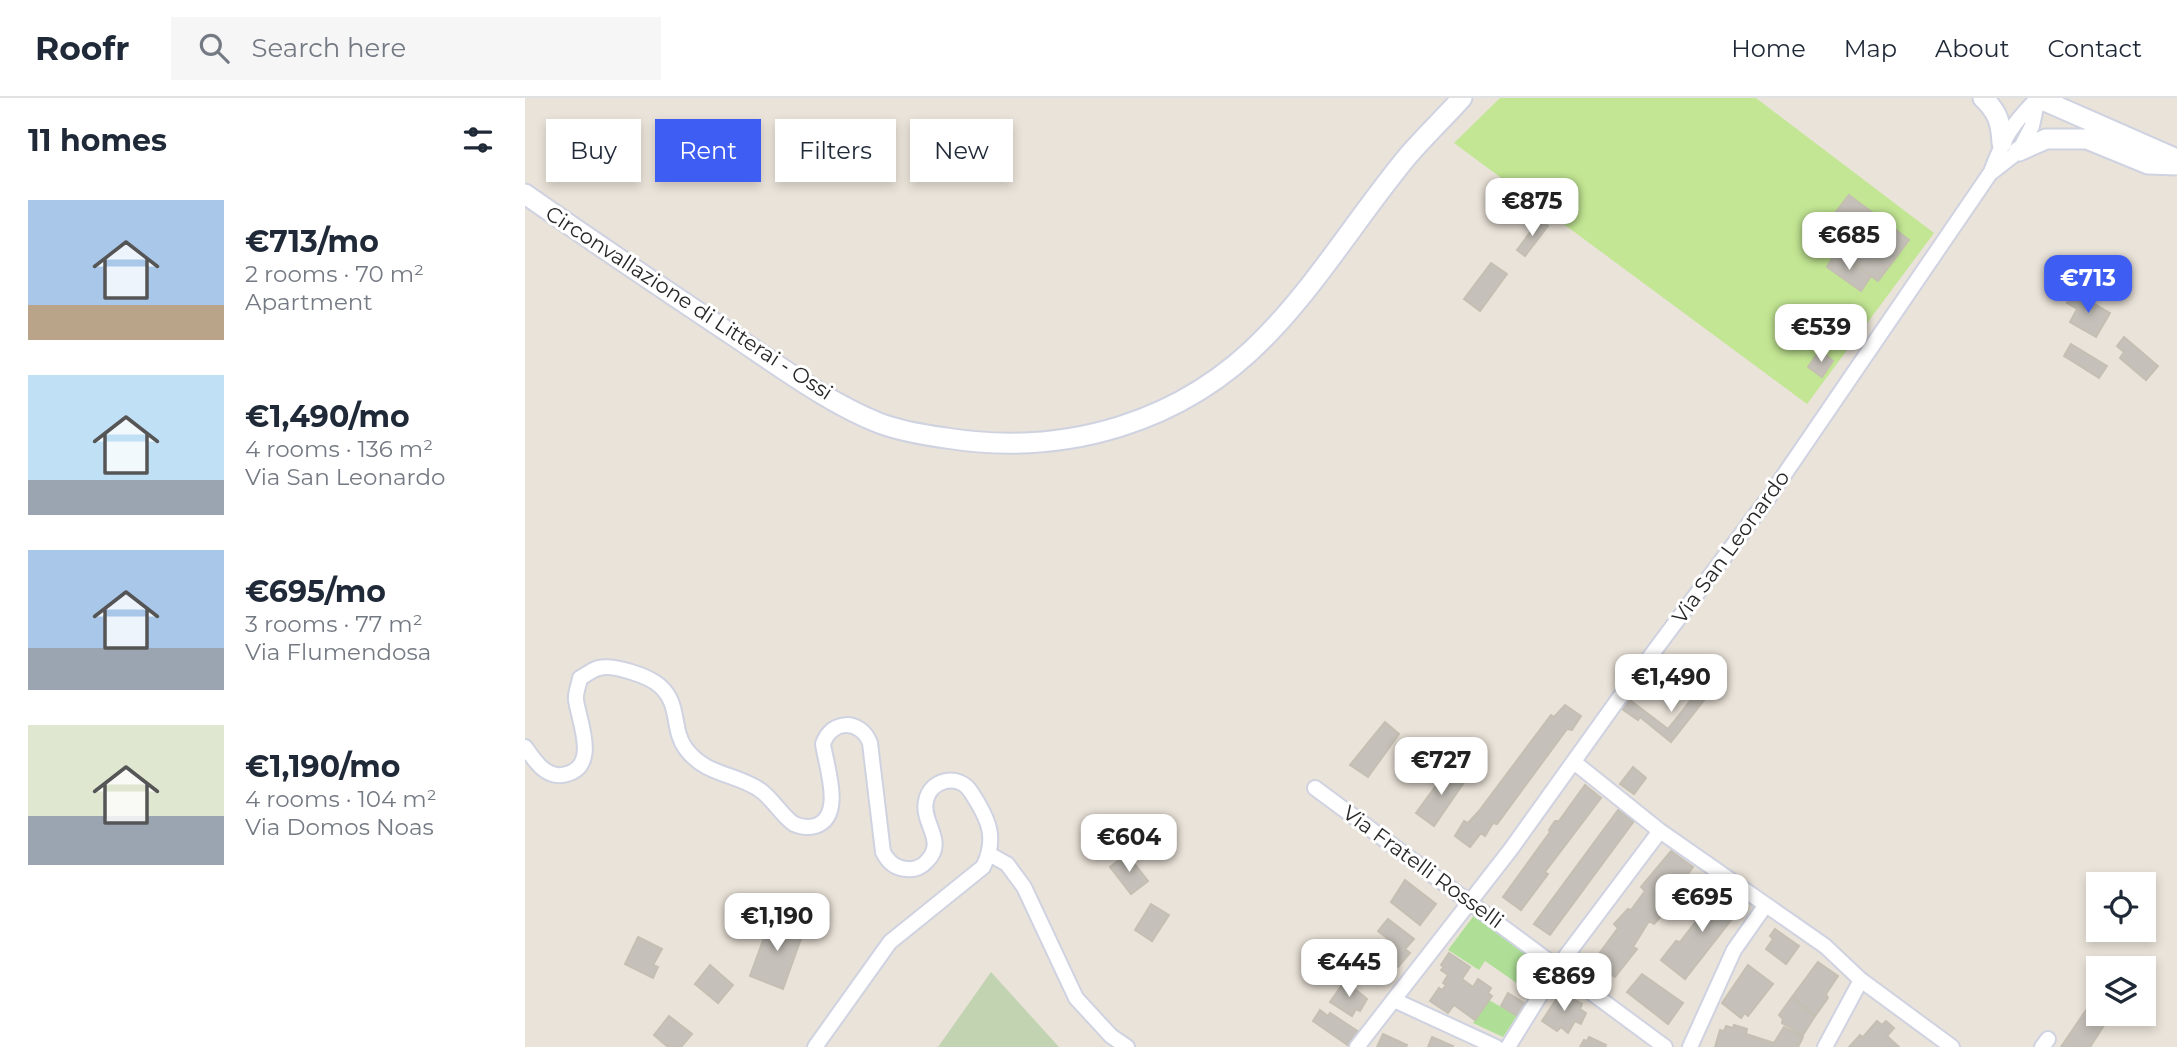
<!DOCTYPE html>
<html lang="en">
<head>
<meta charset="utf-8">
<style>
	:root { --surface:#fff; --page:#f6f6f7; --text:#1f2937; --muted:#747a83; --line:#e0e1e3; --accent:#3d5df3 }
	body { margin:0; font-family:Montserrat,sans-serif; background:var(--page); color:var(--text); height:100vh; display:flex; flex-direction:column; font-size:26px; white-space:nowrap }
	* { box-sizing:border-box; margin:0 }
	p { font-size:23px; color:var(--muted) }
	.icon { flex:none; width:38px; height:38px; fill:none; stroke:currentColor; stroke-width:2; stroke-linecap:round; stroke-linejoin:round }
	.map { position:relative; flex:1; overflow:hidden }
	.side { display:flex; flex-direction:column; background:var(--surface); width:525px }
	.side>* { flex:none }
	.top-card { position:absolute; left:21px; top:21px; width:665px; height:63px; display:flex; gap:14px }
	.controls { position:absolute; left:1561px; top:774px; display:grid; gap:14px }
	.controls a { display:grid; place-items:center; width:70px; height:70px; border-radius:0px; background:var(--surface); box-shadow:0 4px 10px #0003; font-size:35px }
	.price { position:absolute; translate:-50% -60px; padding:0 16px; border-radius:14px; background:#fff; color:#222; font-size:23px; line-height:46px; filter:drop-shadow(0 2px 4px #0008) }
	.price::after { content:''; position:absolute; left:50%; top:42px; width:21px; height:16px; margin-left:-10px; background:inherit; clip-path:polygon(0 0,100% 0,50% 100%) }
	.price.current { background:var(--accent); color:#fff }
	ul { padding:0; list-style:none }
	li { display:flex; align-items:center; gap:21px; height:175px; padding:0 28px }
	li span { display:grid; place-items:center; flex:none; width:196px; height:140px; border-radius:0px; color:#555 }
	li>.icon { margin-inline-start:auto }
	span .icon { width:84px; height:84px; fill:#fffc; stroke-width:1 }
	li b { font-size:30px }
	h2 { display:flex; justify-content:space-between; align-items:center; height:84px; padding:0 28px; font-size:30px }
	.chip { padding:0 24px; border-radius:0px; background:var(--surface); box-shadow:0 4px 10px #0003; font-size:24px; line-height:63px }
	.chip.current { background:var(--accent); color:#fff }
	header { display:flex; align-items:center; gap:42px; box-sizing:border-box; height:98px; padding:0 35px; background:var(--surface); border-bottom:2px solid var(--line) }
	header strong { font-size:33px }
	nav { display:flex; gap:38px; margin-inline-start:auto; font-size:24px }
	.search { width:490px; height:63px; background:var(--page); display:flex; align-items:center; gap:18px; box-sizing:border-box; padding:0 24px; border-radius:0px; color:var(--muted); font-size:26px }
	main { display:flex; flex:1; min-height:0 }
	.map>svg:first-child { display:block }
	.green { fill:#afdf97 }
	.cemetery { fill:#c1d3b1 }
	.pitch { fill:#c2e693 }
	.building { fill:#c5c0b9; stroke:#c5bfb3; stroke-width:2 }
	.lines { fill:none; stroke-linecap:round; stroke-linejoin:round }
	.street-casing { stroke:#cfd2e0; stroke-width:18 }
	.secondary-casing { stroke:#cfd2e0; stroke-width:23 }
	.street { stroke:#fff; stroke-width:14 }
	.secondary { stroke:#fff; stroke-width:19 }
	.labels { text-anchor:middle; stroke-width:6; stroke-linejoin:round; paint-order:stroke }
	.street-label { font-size:21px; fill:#272727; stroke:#fff }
</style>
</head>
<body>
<header>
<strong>Roofr</strong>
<div class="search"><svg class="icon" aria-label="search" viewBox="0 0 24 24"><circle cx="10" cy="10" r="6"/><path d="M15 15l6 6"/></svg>Search here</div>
<nav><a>Home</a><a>Map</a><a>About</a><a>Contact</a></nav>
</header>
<main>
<section class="side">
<h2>11 homes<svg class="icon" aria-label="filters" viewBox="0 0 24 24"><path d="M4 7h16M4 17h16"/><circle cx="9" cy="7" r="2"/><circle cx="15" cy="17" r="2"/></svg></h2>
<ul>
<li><span style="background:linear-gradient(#a9c7e8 75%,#b9a48a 0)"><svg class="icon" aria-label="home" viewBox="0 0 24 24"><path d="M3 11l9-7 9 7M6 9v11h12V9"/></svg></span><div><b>€713/mo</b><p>2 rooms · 70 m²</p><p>Apartment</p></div></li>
<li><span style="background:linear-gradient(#bfe0f5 75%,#9aa5b1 0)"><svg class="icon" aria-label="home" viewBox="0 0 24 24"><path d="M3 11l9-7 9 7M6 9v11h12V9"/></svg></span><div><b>€1,490/mo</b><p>4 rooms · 136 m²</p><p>Via San Leonardo</p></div></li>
<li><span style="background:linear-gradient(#a9c7e8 70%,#9aa5b1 0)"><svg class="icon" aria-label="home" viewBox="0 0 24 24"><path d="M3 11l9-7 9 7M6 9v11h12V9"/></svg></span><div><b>€695/mo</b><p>3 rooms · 77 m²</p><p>Via Flumendosa</p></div></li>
<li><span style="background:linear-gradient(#dfe7d0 65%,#9aa5b1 0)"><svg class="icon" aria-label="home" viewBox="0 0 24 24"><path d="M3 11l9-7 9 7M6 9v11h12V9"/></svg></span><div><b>€1,190/mo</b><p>4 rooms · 104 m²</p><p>Via Domos Noas</p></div></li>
</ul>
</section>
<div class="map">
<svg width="1652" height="949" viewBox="0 0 1652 949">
	<rect width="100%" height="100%" fill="#eae3d9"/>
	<!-- green -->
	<path class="green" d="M950 816 1021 870 1006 895 960 863 954 872 923 852Z
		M964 902 992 918 978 939 948 925Z"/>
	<!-- cemetery -->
	<path class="cemetery" d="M466 874 534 949H413Z"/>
	<!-- pitch -->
	<path class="pitch" d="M975 0H1231L1409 135 1282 306 929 45Z"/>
	<!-- building -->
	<path class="building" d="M1324 97 1384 142 1353 183 1293 137Z
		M1018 124 1023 128 1000 158 992 152 1012 125Z
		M1311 154 1346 178 1336 193 1302 169Z
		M966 165 982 176 955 213 939 201Z
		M1549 194 1585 215 1571 239 1545 224 1552 211 1542 205Z
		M1323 227 1330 233 1321 244 1314 239Z
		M1599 239 1633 268 1621 282 1595 260 1599 254 1592 248Z
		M1546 246 1582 268 1574 280 1539 258Z
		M1295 252 1308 263 1297 279 1283 269Z
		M1187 585 1191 587 1146 644 1115 619 1113 622 1097 611 1105 602 1143 631 1176 589 1181 591Z
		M1040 607 1056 618 1047 632 1042 631 972 726 968 725 960 738 956 735 945 749 930 738 939 723 943 725 954 713 1026 617 1029 619Z
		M860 624 874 636 843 679 825 667Z
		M1108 669 1121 680 1109 696 1095 686Z
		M924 670 940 683 909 728 891 715Z
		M1060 687 1076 700 1020 774 1023 776 996 812 978 799 1025 734 1024 732 1030 723H1034Z
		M1093 712 1109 723 1025 837 1009 826Z
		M1146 753 1168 769 1155 787 1151 785 1136 812 1139 815 1129 826 1124 823 1108 849 1112 851 1090 879 1068 864 1093 830 1089 826 1103 811 1106 812 1120 793 1116 789Z
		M602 756 623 783 606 796 585 769Z
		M880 782 911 806 895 827 866 804Z
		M1197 790 1218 807 1160 881 1136 862 1151 843 1155 844Z
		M626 806 644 817 627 843 610 832Z
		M247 818 279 832 258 891 225 878Z
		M863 821 889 841 880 851 885 855 873 869 870 867 859 882 841 868 862 840 853 833Z
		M1250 831 1274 848 1261 866 1241 851 1248 841 1245 838Z
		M113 839 137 851 128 867 133 869 128 880 100 866Z
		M924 855 945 869 937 881 948 889 953 881 966 890 963 895 967 898 950 922 929 907 923 915 905 903 914 890 917 892 921 887 918 885 923 877 916 872 919 869 916 867Z
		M1293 864 1313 878 1301 896 1303 900 1290 918 1267 899Z
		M185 867 208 887 193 905 170 886Z
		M1223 867 1248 886 1223 918 1220 915 1216 920 1197 905Z
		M1117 876 1158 905 1143 926 1102 894Z
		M820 883 842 901 835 913 831 911 827 918 805 904Z
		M1036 894 1057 906 1055 911 1061 915 1056 926 1050 923 1043 935 1036 929 1032 933 1017 923Z
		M983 895 1002 907 994 919 976 908Z
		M1267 899 1290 918 1278 937 1257 925 1258 921 1254 917Z
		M1570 899 1573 902V915H1587L1565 949H1536Z
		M795 912 803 918 805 915 834 934 824 948 788 923Z
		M144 918 167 936 156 949H143L129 937Z
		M1352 923 1357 927 1361 923 1369 930 1362 938 1374 949H1324L1335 937 1338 939Z
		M1209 927 1222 931 1221 936 1249 945 1259 929 1278 939 1273 949H1190L1195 932 1199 933 1201 928 1208 930Z
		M858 936 882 947 881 949H852Z
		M907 939 928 948 927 949H903Z
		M1064 939 1081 947 1080 949H1055L1059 942 1062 943Z"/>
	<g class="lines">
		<defs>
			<path id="street" d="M1467 74 1494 53 1507 28 1513 0
				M0 649C9 661 19 679 37 677 76 671 54 624 51 602 50 595 54 587 55 580 61 577 68 571 74 570 88 566 124 578 135 588 156 607 146 631 161 651 181 678 211 675 235 692 248 701 256 717 269 726 276 729 283 730 290 728 320 719 301 668 298 646 306 621 336 621 345 645L358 754C363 764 371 771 383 771 390 772 398 768 402 763 422 743 396 725 401 703 405 681 434 675 446 694 463 720 473 740 458 769L365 844 290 949
				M1049 664 1135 733 1300 848 1336 882 1427 949
				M790 690 1140 949
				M464 756 482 766 499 789 551 900 586 938 602 949
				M869 902 971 949
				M832 949 986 751 1092 603 1244 399 1466 74C1479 39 1487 26 1513 0
				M983 949 1032 870 1135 733
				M1165 949 1209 852 1240 808
				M1300 949 1336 882
				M1517 949 1523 941"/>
			<path id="secondary" d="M1458 0C1473 14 1476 25 1477 45
				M1513 0 1652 61
				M1494 53 1521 41H1562L1623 66 1652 67
				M0 96C71 146 143 194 215 242 258 271 306 306 354 325 375 333 399 337 421 340 540 359 659 325 743 236 795 182 834 117 882 59 899 39 919 20 937 0"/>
		</defs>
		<!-- street casing -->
		<use href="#street" class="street-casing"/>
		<!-- secondary casing -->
		<use href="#secondary" class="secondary-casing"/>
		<!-- street -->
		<use href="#street" class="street"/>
		<!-- secondary -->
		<use href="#secondary" class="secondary"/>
	</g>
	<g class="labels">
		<!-- street labels -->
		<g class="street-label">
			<text transform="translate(164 205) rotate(33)" y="7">Circonvallazione di Litterai - Ossi</text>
			<text transform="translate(1206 449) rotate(-54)" y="7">Via San Leonardo</text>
			<text transform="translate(898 769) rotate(36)" y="7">Via Fratelli Rosselli</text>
		</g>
	</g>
</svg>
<div class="controls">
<a><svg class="icon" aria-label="locate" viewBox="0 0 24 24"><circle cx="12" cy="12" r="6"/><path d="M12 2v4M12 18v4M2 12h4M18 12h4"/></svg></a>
<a><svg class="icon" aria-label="layers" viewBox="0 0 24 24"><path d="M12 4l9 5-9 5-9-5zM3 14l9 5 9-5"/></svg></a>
</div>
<b class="price" style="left:1007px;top:140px">€875</b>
<b class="price" style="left:1324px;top:174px">€685</b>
<b class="price current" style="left:1563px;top:217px">€713</b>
<b class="price" style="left:1296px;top:266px">€539</b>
<b class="price" style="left:1146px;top:616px">€1,490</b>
<b class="price" style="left:916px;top:699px">€727</b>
<b class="price" style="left:604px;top:776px">€604</b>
<b class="price" style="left:1177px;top:836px">€695</b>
<b class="price" style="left:252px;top:855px">€1,190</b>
<b class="price" style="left:824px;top:901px">€445</b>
<b class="price" style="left:1039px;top:915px">€869</b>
<div class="top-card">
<a class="chip">Buy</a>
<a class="chip current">Rent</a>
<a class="chip">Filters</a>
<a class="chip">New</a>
</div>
</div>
</main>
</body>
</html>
